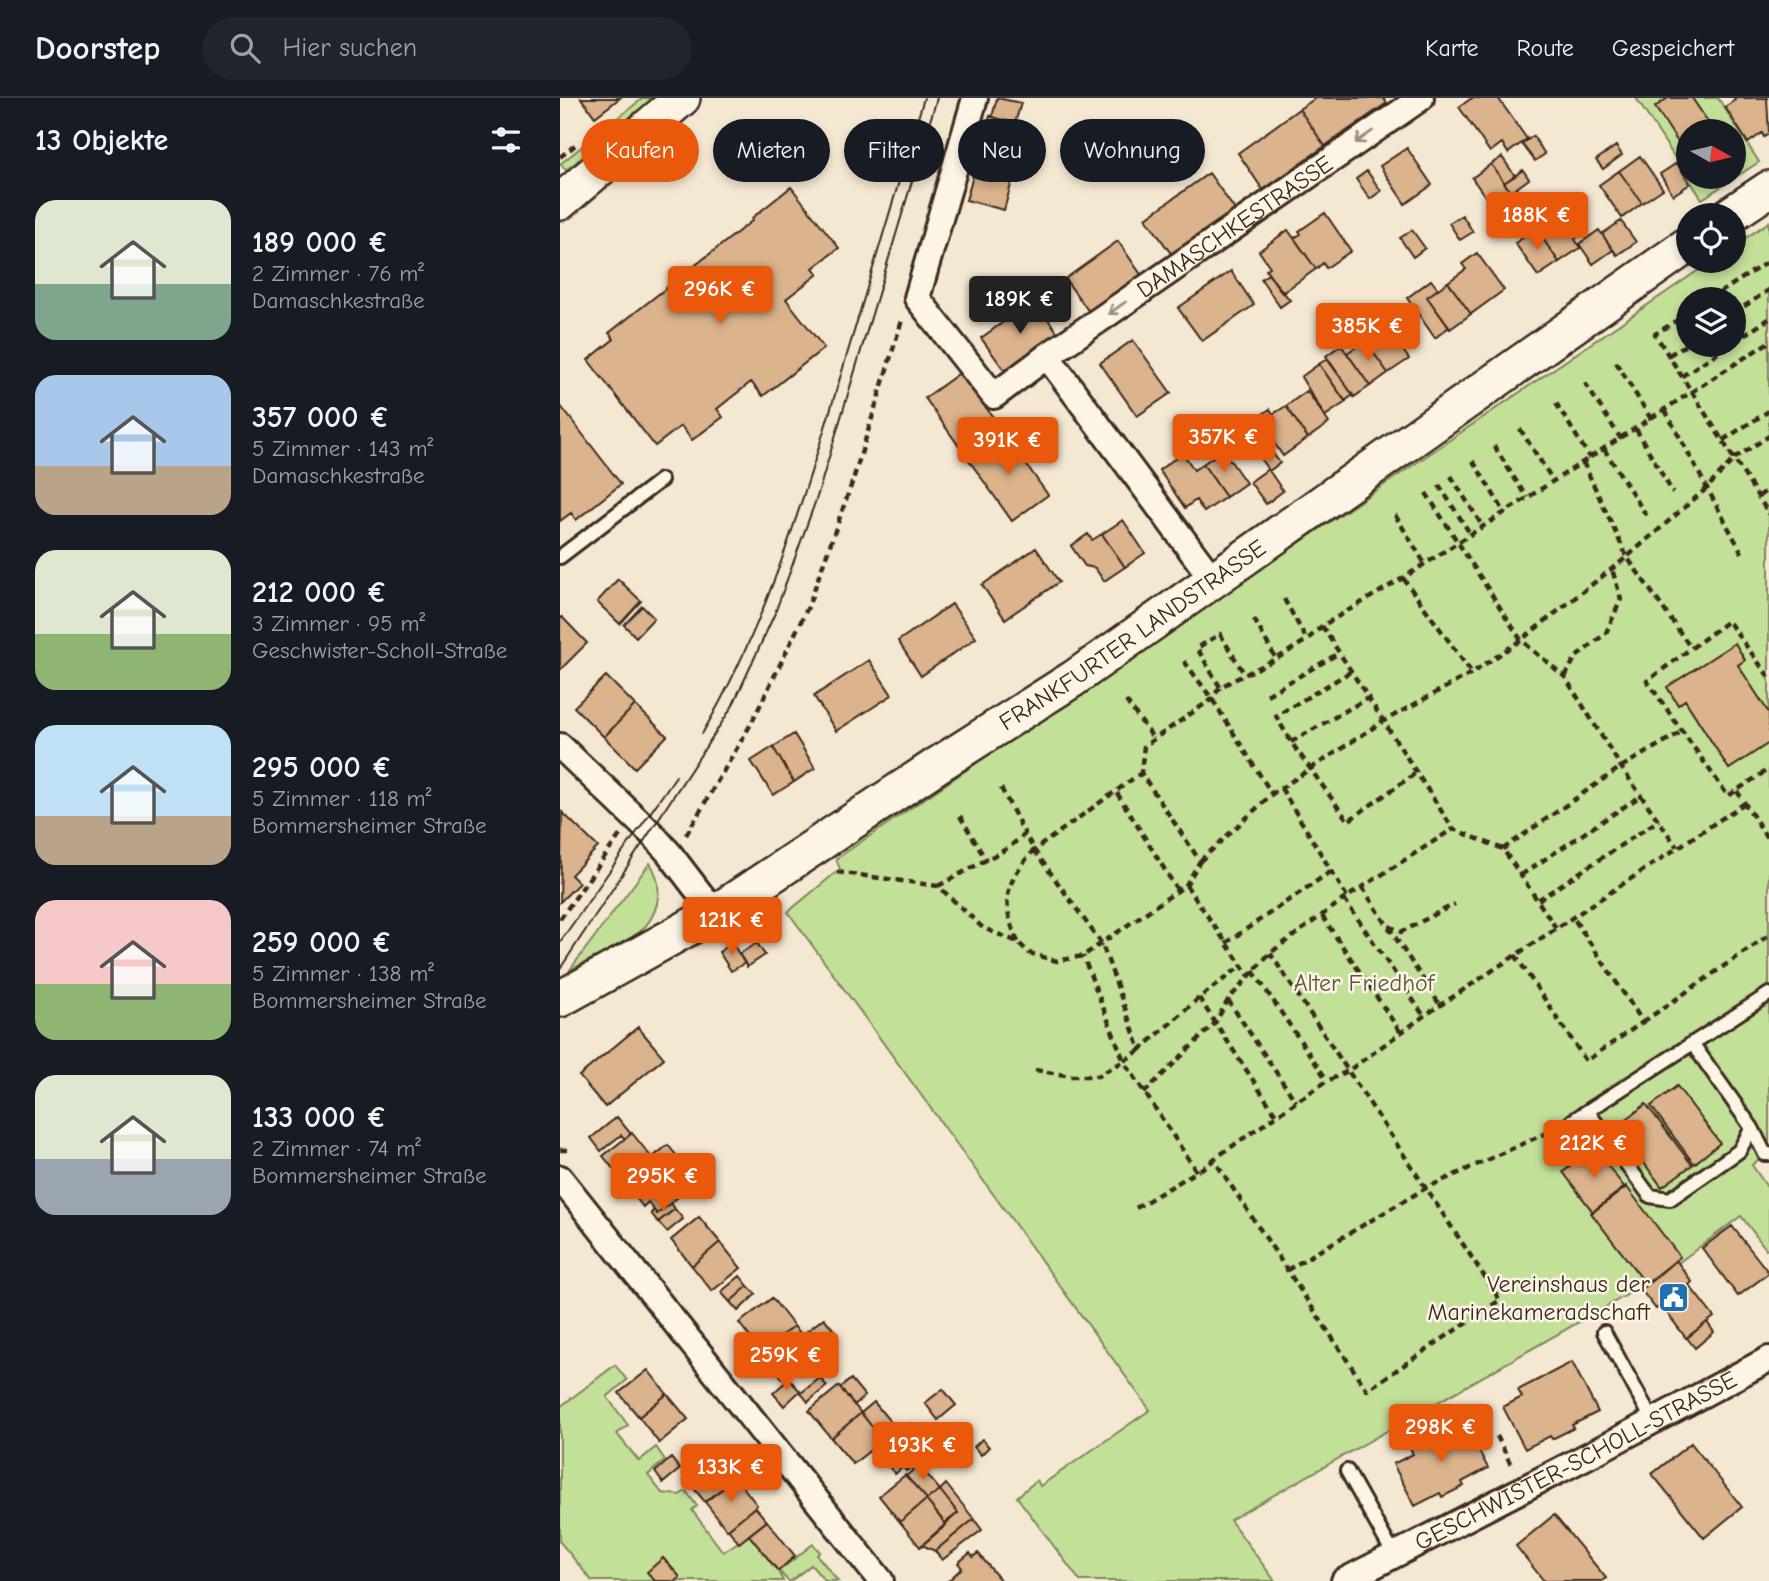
<!DOCTYPE html>
<html lang="de">
<head>
<meta charset="utf-8">
<style>
	:root { --surface:#171b24; --page:#20242c; --text:#f1f3f6; --muted:#9ea1a6; --line:#363941; --accent:#ea580c }
	body { margin:0; font-family:"Comic Neue",sans-serif; background:var(--page); color:var(--text); height:100vh; display:flex; flex-direction:column; font-size:26px; white-space:nowrap }
	* { box-sizing:border-box; margin:0 }
	p { font-size:23px; color:var(--muted) }
	.icon { flex:none; width:38px; height:38px; fill:none; stroke:currentColor; stroke-width:2; stroke-linecap:round; stroke-linejoin:round }
	.map { position:relative; flex:1; overflow:hidden }
	.drawer { display:flex; flex-direction:column; background:var(--surface); width:560px }
	.drawer>* { flex:none }
	.guide { position:absolute; left:21px; top:21px; width:665px; height:63px; display:flex; gap:14px }
	.needle { width:46px; rotate:98deg }
	.fabs { position:absolute; left:1116px; top:21px; display:grid; gap:14px }
	.fabs a { display:grid; place-items:center; width:70px; height:70px; border-radius:50%; background:var(--surface); box-shadow:0 4px 10px #0003; font-size:35px }
	.price { position:absolute; translate:-50% -60px; padding:0 16px; border-radius:7px; background:var(--accent); color:#fff; font-size:23px; line-height:46px; filter:drop-shadow(0 2px 4px #0008) }
	.price::after { content:''; position:absolute; left:50%; top:42px; width:21px; height:16px; margin-left:-10px; background:inherit; clip-path:polygon(0 0,100% 0,50% 100%) }
	.price.active { background:#222; color:#fff }
	ul { padding:0; list-style:none }
	li { display:flex; align-items:center; gap:21px; height:175px; padding:0 35px }
	li span { display:grid; place-items:center; flex:none; width:196px; height:140px; border-radius:21px; color:#555 }
	li>.icon { margin-inline-start:auto }
	span .icon { width:84px; height:84px; fill:#fffc; stroke-width:1 }
	li b { font-size:30px }
	h2 { display:flex; justify-content:space-between; align-items:center; height:84px; padding:0 35px; font-size:30px }
	.pill { padding:0 24px; border-radius:32px; background:var(--surface); box-shadow:0 4px 10px #0003; font-size:24px; line-height:63px }
	.pill.active { background:var(--accent); color:#fff }
	header { display:flex; align-items:center; gap:42px; box-sizing:border-box; height:98px; padding:0 35px; background:var(--surface); border-bottom:2px solid var(--line) }
	header strong { font-size:33px }
	nav { display:flex; gap:38px; margin-inline-start:auto; font-size:24px }
	.search { width:490px; height:63px; background:var(--page); display:flex; align-items:center; gap:18px; box-sizing:border-box; padding:0 24px; border-radius:38px; color:var(--muted); font-size:26px }
	main { display:flex; flex:1; min-height:0 }
	.map>svg:first-child { display:block }
	.green { fill:#c3e098; stroke:#7f855b; stroke-width:2; fill-rule:evenodd }
	.building { fill:#dbb38c; stroke:#3b2a1e; stroke-width:2 }
	.lines { fill:none; stroke-linecap:round; stroke-linejoin:round }
	.lane-casing { stroke:#3b2a1e; stroke-width:18 }
	.street-casing { stroke:#3b2a1e; stroke-width:30 }
	.secondary-casing { stroke:#3b2a1e; stroke-width:40 }
	.path { stroke:#3b2a1e; stroke-width:4.5; stroke-dasharray:7 5; stroke-linecap:butt }
	.lane { stroke:#fcf5e5; stroke-width:12 }
	.street { stroke:#fcf5e5; stroke-width:24 }
	.secondary { stroke:#fcf5e5; stroke-width:35 }
	.tram { stroke:#3b2a1e; stroke-width:2 }
	.oneway { stroke:#9c9082 }
	.labels { text-anchor:middle; stroke-width:5; stroke-linejoin:round; paint-order:stroke }
	.street-label { font-size:24px; fill:#3b2a1e; stroke:#fcf5e5 }
	.park-label { font-size:24px; fill:#5d583c; stroke:#fcf5e5 }
	.poi-label { font-size:24px; fill:#3b2a1e; stroke:#fcf5e5; text-anchor:end }
</style>
</head>
<body>
<header>
<strong>Doorstep</strong>
<div class="search"><svg class="icon" aria-label="search" viewBox="0 0 24 24"><circle cx="10" cy="10" r="6"/><path d="M15 15l6 6"/></svg>Hier suchen</div>
<nav><a>Karte</a><a>Route</a><a>Gespeichert</a></nav>
</header>
<main>
<section class="drawer">
<h2>13 Objekte<svg class="icon" aria-label="filters" viewBox="0 0 24 24"><path d="M4 7h16M4 17h16"/><circle cx="9" cy="7" r="2"/><circle cx="15" cy="17" r="2"/></svg></h2>
<ul>
<li><span style="background:linear-gradient(#dfe7d0 60%,#7fa58c 0)"><svg class="icon" aria-label="home" viewBox="0 0 24 24"><path d="M3 11l9-7 9 7M6 9v11h12V9"/></svg></span><div><b>189 000 €</b><p>2 Zimmer · 76 m²</p><p>Damaschkestraße</p></div></li>
<li><span style="background:linear-gradient(#a9c7e8 65%,#b9a48a 0)"><svg class="icon" aria-label="home" viewBox="0 0 24 24"><path d="M3 11l9-7 9 7M6 9v11h12V9"/></svg></span><div><b>357 000 €</b><p>5 Zimmer · 143 m²</p><p>Damaschkestraße</p></div></li>
<li><span style="background:linear-gradient(#dfe7d0 60%,#8fb573 0)"><svg class="icon" aria-label="home" viewBox="0 0 24 24"><path d="M3 11l9-7 9 7M6 9v11h12V9"/></svg></span><div><b>212 000 €</b><p>3 Zimmer · 95 m²</p><p>Geschwister-Scholl-Straße</p></div></li>
<li><span style="background:linear-gradient(#bfe0f5 65%,#b9a48a 0)"><svg class="icon" aria-label="home" viewBox="0 0 24 24"><path d="M3 11l9-7 9 7M6 9v11h12V9"/></svg></span><div><b>295 000 €</b><p>5 Zimmer · 118 m²</p><p>Bommersheimer Straße</p></div></li>
<li><span style="background:linear-gradient(#f6c9c9 60%,#8fb573 0)"><svg class="icon" aria-label="home" viewBox="0 0 24 24"><path d="M3 11l9-7 9 7M6 9v11h12V9"/></svg></span><div><b>259 000 €</b><p>5 Zimmer · 138 m²</p><p>Bommersheimer Straße</p></div></li>
<li><span style="background:linear-gradient(#dfe7d0 60%,#9aa5b1 0)"><svg class="icon" aria-label="home" viewBox="0 0 24 24"><path d="M3 11l9-7 9 7M6 9v11h12V9"/></svg></span><div><b>133 000 €</b><p>2 Zimmer · 74 m²</p><p>Bommersheimer Straße</p></div></li>
</ul>
</section>
<div class="map">
<svg width="1209" height="1483" viewBox="0 0 1209 1483">
	<rect width="100%" height="100%" fill="#f5e8d3"/>
	<filter id="ink" filterUnits="userSpaceOnUse"><feTurbulence type="fractalNoise" baseFrequency=".0143" numOctaves="2"/><feDisplacementMap in="SourceGraphic" scale="14" xChannelSelector="R" yChannelSelector="G"/><feConvolveMatrix kernelMatrix="1 2 1 2 8 2 1 2 1" color-interpolation-filters="sRGB"/></filter>
	<g filter="url(#ink)">
		<!-- green -->
		<path class="green" d="M83 0H99L6 72 0 66Z
			M1076 0H1158L1199 64 1142 101ZM1129 33H1174V79H1129Z
			M1209 124V1053L1192 1067 1209 1092V1149L1206 1151 1181 1118 1118 1165 1116 1163 1086 1186 670 1422 715 1483H520L457 1399 477 1382 480 1388 590 1312 228 814 280 771 276 761 1152 163H1174V148ZM1129 201H1174V247H1129Z
			M90 765C103 785 101 811 84 830 72 843 26 863 9 873Z
			M55 1267 67 1282 47 1299 68 1327 57 1336 79 1363 96 1349 105 1362 88 1377 102 1395 119 1397 126 1393 137 1408 132 1412 163 1454 189 1437 218 1473 223 1483H32L0 1444V1309Z
			M253 1446 260 1454 257 1457 278 1483H265L251 1467 231 1483H228L219 1473Z"/>
		<!-- building -->
		<path class="building" d="M21 0H60L35 19Z
			M437 0 461 5 455 25 432 19Z
			M756 0H823L827 5 765 48 739 11Z
			M912 0H938L967 41 948 55 942 45 930 54 899 9Z
			M1108 0H1132L1154 33H1129V61L1095 9Z
			M1174 0H1207L1209 36 1204 39 1202 35 1188 45 1165 9 1175 2Z
			M739 11 765 48 703 92 678 55Z
			M430 18 467 29 459 58 422 47Z
			M973 38 985 56 975 63 962 46Z
			M422 47 459 58 444 112 406 102Z
			M1056 48 1062 57 1043 71 1036 62Z
			M847 50 872 87 845 106 820 68Z
			M1080 58 1103 91 1082 105 1059 73Z
			M942 59 955 78 944 85 931 66Z
			M1117 65 1130 86 1113 97 1100 76Z
			M931 66 951 94 932 108 912 80Z
			M963 72 969 81 951 94 944 85Z
			M807 73 821 93 810 101 796 81Z
			M1059 73 1082 105 1062 120 1039 87Z
			M649 75 675 112 612 157 586 120Z
			M231 89 279 150 253 170 258 176 226 201 264 250 203 298 191 284 157 311 163 319 132 342 121 328 95 348 28 262 54 241 49 235 193 122 192 120Z
			M1010 106 1028 132 1015 141 1020 150 999 164 976 131Z
			M765 115 791 153 766 170 763 165 756 171 734 140 741 136 739 133Z
			M902 117 913 134 900 142 889 125Z
			M1061 123 1076 144 1057 157 1042 136Z
			M976 131 999 164 978 178 955 145Z
			M728 132 756 171 722 195 706 172 710 169 699 153Z
			M852 132 865 150 853 159 840 140Z
			M1039 132 1053 152 1033 166 1019 146Z
			M558 143 582 178 530 215 505 181Z
			M917 155 944 192 911 216 888 184 906 171 902 166Z
			M671 173 694 207 642 243 618 210Z
			M708 176 730 202 720 209 701 181Z
			M871 182 878 191 867 199 889 229 875 240 847 200Z
			M888 184 911 216 890 231 867 199Z
			M474 202 498 235 445 273 421 240Z
			M826 228 849 261 828 275 805 243Z
			M573 242 611 295 577 318 540 265Z
			M805 243 828 275 810 288 787 255Z
			M781 247 810 288 794 299 766 258Z
			M767 261 793 297 785 303 759 266Z
			M759 266 786 304 765 318 741 279Z
			M401 274 444 335 408 361 365 300Z
			M747 293 769 325 748 340 726 308Z
			M0 307 61 386 16 422 11 415 0 423Z
			M726 308 748 340 723 358 697 320 710 311 713 316Z
			M444 335 488 397 452 423 408 361Z
			M700 338 720 365 709 373 690 346Z
			M663 352 686 385 666 399 643 366Z
			M623 355 634 372 643 366 666 399 644 414 636 402 625 410 599 372Z
			M708 371 723 393 706 406 690 384Z
			M563 422 585 455 565 469 542 436Z
			M528 436 532 442 542 436 565 469 544 483 535 470 525 468 511 448Z
			M476 450 499 484 445 521 422 487Z
			M58 481 81 503 60 526 37 504Z
			M392 506 416 540 361 578 338 543Z
			M82 508 94 520 76 539 64 527Z
			M2 519 27 545 0 572V521Z
			M1175 545 1185 562 1178 567 1209 615V645L1169 671 1125 602 1118 607 1107 589Z
			M309 562 332 597 276 633 254 598Z
			M46 578 75 607 44 639 14 609Z
			M75 607 107 638 75 670 44 639Z
			M234 636 255 670 234 684 213 649Z
			M213 649 234 684 213 697 191 663Z
			M2 714 38 749 11 777 19 785 0 804Z
			M172 845 185 865 171 873 159 854Z
			M197 845 205 857 187 869 179 856Z
			M78 929 104 960 45 1009 19 978Z
			M1117 988 1160 1045 1134 1066 1091 1008Z
			M1086 1006 1132 1067 1102 1089 1057 1029Z
			M57 1019 71 1036 65 1041 61 1037 41 1053 31 1040Z
			M72 1035 92 1060 63 1083 43 1058Z
			M108 1047 128 1072 113 1083 123 1095 97 1116 88 1104 83 1109 63 1083Z
			M1034 1050 1065 1090 1033 1114 1003 1074Z
			M1066 1088 1120 1159 1086 1186 1031 1115Z
			M111 1105 115 1111 98 1124 91 1115 94 1112 97 1116Z
			M115 1111 123 1121 107 1134 98 1124Z
			M139 1119 160 1144 132 1168 111 1142Z
			M1172 1128 1209 1175 1178 1198 1142 1150Z
			M160 1144 181 1170 152 1193 132 1168Z
			M1116 1162 1132 1184 1129 1187 1154 1219 1126 1240 1101 1207 1096 1211 1081 1192Z
			M180 1178 188 1188 170 1204 161 1194Z
			M188 1188 196 1196 178 1213 170 1204Z
			M212 1200 234 1228 201 1253 179 1225Z
			M264 1220 277 1236 249 1263 252 1268 241 1277 237 1272 224 1282 201 1253 234 1228 242 1237Z
			M1147 1224 1154 1234 1135 1250 1127 1240Z
			M1012 1264 1038 1314 1012 1327 1014 1330 992 1341 990 1338 965 1351 943 1309 962 1299 958 1292Z
			M88 1272 107 1296 79 1319 59 1295Z
			M260 1280 267 1288 248 1304 241 1295Z
			M229 1281 240 1293 224 1308 213 1295Z
			M291 1281 305 1298 294 1307 280 1290Z
			M279 1288 301 1315 271 1340 249 1313Z
			M383 1291 396 1307 378 1322 365 1305Z
			M107 1296 128 1321 99 1345 79 1319Z
			M314 1304 341 1337 318 1355 313 1350 323 1342 301 1315Z
			M301 1315 323 1342 293 1366 271 1340Z
			M903 1322 928 1370 902 1384 904 1388 882 1399 880 1395 855 1408 833 1366 853 1356 850 1350Z
			M352 1325 361 1336 349 1346 340 1335Z
			M341 1337 349 1346 326 1365 318 1355Z
			M422 1341 429 1349 421 1357 414 1349Z
			M351 1345 363 1360 346 1373 343 1369 335 1376 326 1365Z
			M1131 1345 1182 1409 1144 1440 1092 1376Z
			M154 1352 176 1380 145 1404 123 1377Z
			M111 1360 120 1371 103 1385 95 1374Z
			M359 1367 380 1392 367 1401 346 1378Z
			M345 1377 367 1401 340 1424 319 1398Z
			M176 1380 197 1407 167 1432 145 1404Z
			M386 1386 414 1421 375 1453 362 1447 398 1415 380 1392Z
			M380 1392 398 1415 385 1425 366 1402Z
			M366 1402 386 1427 360 1449 340 1424Z
			M195 1409 207 1423 179 1445 168 1431Z
			M994 1417 1046 1480 1042 1483H984L956 1448Z
			M414 1421 422 1432 382 1462 375 1453Z
			M207 1423 235 1458 218 1473 189 1437Z
			M410 1455 413 1459 418 1455 441 1483H388L402 1470 398 1465Z
			M103 1460 120 1479 116 1483H95L87 1474Z"/>
		<g class="lines">
			<defs>
				<path id="lane" d="M0 459 101 382
					M1028 1014 1090 1098 1110 1101 1179 1053 1192 1030 1132 945
					M1012 1023 1209 896
					M1192 1030 1205 1056H1209
					M1044 1234 1093 1323
					M787 1373 834 1457"/>
				<g id="street">
					<path d="M415 0 357 200 434 298 487 258 653 482"/>
					<path id="s1" d="M487 258 861 0"/>
					<path d="M0 648 91 735 109 755 155 815"/>
					<path d="M0 1080 321 1483"/>
					<path id="s2" d="M784 1483 1037 1353 1209 1261"/>
				</g>
				<g id="secondary">
					<path d="M0 104 122 0"/>
					<path d="M1170 117 1209 91"/>
					<path id="s3" d="M0 901 155 815 376 668 513 581 1129 146"/>
				</g>
			</defs>
			<!-- lane casing -->
			<use href="#lane" class="lane-casing"/>
			<!-- street casing -->
			<use href="#street" class="street-casing"/>
			<!-- secondary casing -->
			<use href="#secondary" class="secondary-casing"/>
			<!-- path -->
			<path class="path" d="M0 59 18 45
				M1150 201 1209 163
				M1129 215 1095 236 1209 416
				M1174 215 1209 192
				M1174 244 1209 221
				M1109 257 1129 245
				M1056 264 1091 321
				M1122 278 1170 247
				M1025 285 1061 341
				M996 305 1030 360
				M1105 312 1182 455
				M960 331 994 384
				M1076 331 1113 395
				M1163 342 1209 313
				M934 348 967 400
				M1044 351 1088 420
				M913 363 945 415
				M1023 364 1067 459 1131 550
				M891 378 923 429
				M879 387 911 437
				M866 395 961 542 1005 579 1061 669 1117 749
				M1199 398 1209 391
				M835 417 865 466
				M843 480 912 575
				M724 501 747 542
				M694 521 716 561
				M762 528 893 731 943 751 996 830
				M624 563 652 601 712 696
				M790 574 716 618 731 644 788 723 856 675
				M1005 579 1015 560 1046 535 1061 501 1052 471
				M1209 579 1168 523 1087 583 1168 698 1209 671
				M660 589 637 550 660 536 685 577
				M707 597 779 555
				M566 603 594 641
				M731 644 808 600
				M441 690 465 736
				M721 690 787 799
				M1177 693 1209 743
				M557 695 618 793
				M400 718 426 762
				M126 737 191 626 248 509 293 382 342 222
				M943 751 1061 669 1123 633
				M640 763 712 696 822 624 912 575 961 542 1067 459 1147 390 1175 360 1209 338
				M277 774 378 788 423 830 458 844 469 855 497 863 523 858 626 787 640 763 581 675 584 648 652 601 660 589 716 561 747 542 762 528 843 480 1209 244
				M961 777 1082 697
				M626 787 689 878
				M378 788 448 750 465 736 474 752 542 846 580 952 639 900 681 868
				M802 789 880 907
				M784 801 864 918
				M978 802 1099 722
				M762 818 841 935
				M0 821 60 737
				M829 828 841 834 895 806
				M458 844C440 803 445 785 474 752L581 675
				M666 845 770 774
				M955 857 1026 963 1083 924 1012 818
				M693 873 767 982
				M639 900 716 1017
				M668 902 736 1004
				M1083 924 1209 837
				M580 952 564 963 637 1074 654 1062 807 1292 940 1202 710 855
				M475 972 511 978H538L564 963 523 858
				M584 995 655 925 668 902 710 855 787 799 893 731
				M0 1052H10
				M651 1063 736 1004 767 983 788 973 864 918 1185 705
				M576 1110 639 1072
				M727 1172 866 1090 995 1031
				M937 1338 952 1369"/>
			<!-- lane -->
			<use href="#lane" class="lane"/>
			<!-- street -->
			<use href="#street" class="street"/>
			<!-- secondary -->
			<use href="#secondary" class="secondary"/>
			<!-- tram -->
			<path class="tram" d="M142 636C205 529 241 409 277 290 306 194 335 97 364 0
				M0 844 116 678
				M0 871 172 609 215 515 257 399 377 0"/>
		</g>
		<!-- one-way arrows -->
		<defs><path id="oneway-shaft" d="M-6 0H5M1.5-3L5.5 0L1.5 3" fill="none" stroke-width="1.6" stroke-linecap="round" stroke-linejoin="round" transform="scale(1.75)"/></defs>
		<g class="oneway">
			<use href="#oneway-shaft" transform="translate(804 39) rotate(145)"/>
			<use href="#oneway-shaft" transform="translate(557 210) rotate(145)"/>
		</g>
	</g>
	<!-- icons -->
	<defs>
		<symbol id="civic-square" viewBox="-11 -11 22 22"><rect x="-9" y="-9" width="18" height="18" rx="4" fill="#1f6fb2" stroke="#fcf5e5"/><path d="M-.6-6.5H3V-4.5H.6V-3L4-1V1h2V6H-6V1h2V-1L-.6-3ZM-1.2 2.5V6h2.4V2.5Z" fill="#fff"/></symbol>
	</defs>
	<g fill-rule="evenodd">
		<use href="#civic-square" x="1096" y="1182" width="35" height="35"/>
	</g>
	<g class="labels">
		<!-- street labels -->
		<g class="street-label">
			<text dy="8" stroke="none"><textPath href="#s1" startOffset="228">DAMASCHKESTRASSE</textPath></text>
			<text dy="8" stroke="none"><textPath href="#s3" startOffset="679">FRANKFURTER LANDSTRASSE</textPath></text>
			<text dy="8" stroke="none"><textPath href="#s2" startOffset="261">GESCHWISTER-SCHOLL-STRASSE</textPath></text>
		</g>
		<!-- park labels -->
		<g class="park-label">
			<text x="804" y="893">Alter Friedhof</text>
		</g>
		<!-- poi labels -->
		<g class="poi-label">
			<text x="1090" y="1194">Vereinshaus der<tspan x="1090" dy="28">Marinekameradschaft</tspan></text>
		</g>
	</g>
</svg>
<div class="fabs">
<a><svg class="needle" viewBox="-14 -14 28 28"><path d="M0-13l5 13h-10z" fill="#e53935"/><path d="M0 13l5-13h-10z" fill="#9ea1a6"/></svg></a>
<a><svg class="icon" aria-label="locate" viewBox="0 0 24 24"><circle cx="12" cy="12" r="6"/><path d="M12 2v4M12 18v4M2 12h4M18 12h4"/></svg></a>
<a><svg class="icon" aria-label="layers" viewBox="0 0 24 24"><path d="M12 4l9 5-9 5-9-5zM3 14l9 5 9-5"/></svg></a>
</div>
<b class="price" style="left:977px;top:154px">188K €</b>
<b class="price" style="left:160px;top:228px">296K €</b>
<b class="price active" style="left:460px;top:238px">189K €</b>
<b class="price" style="left:808px;top:265px">385K €</b>
<b class="price" style="left:664px;top:376px">357K €</b>
<b class="price" style="left:448px;top:379px">391K €</b>
<b class="price" style="left:172px;top:859px">121K €</b>
<b class="price" style="left:1034px;top:1082px">212K €</b>
<b class="price" style="left:103px;top:1115px">295K €</b>
<b class="price" style="left:226px;top:1294px">259K €</b>
<b class="price" style="left:881px;top:1366px">298K €</b>
<b class="price" style="left:363px;top:1384px">193K €</b>
<b class="price" style="left:171px;top:1406px">133K €</b>
<div class="guide">
<a class="pill active">Kaufen</a>
<a class="pill">Mieten</a>
<a class="pill">Filter</a>
<a class="pill">Neu</a>
<a class="pill">Wohnung</a>
</div>
</div>
</main>
</body>
</html>
